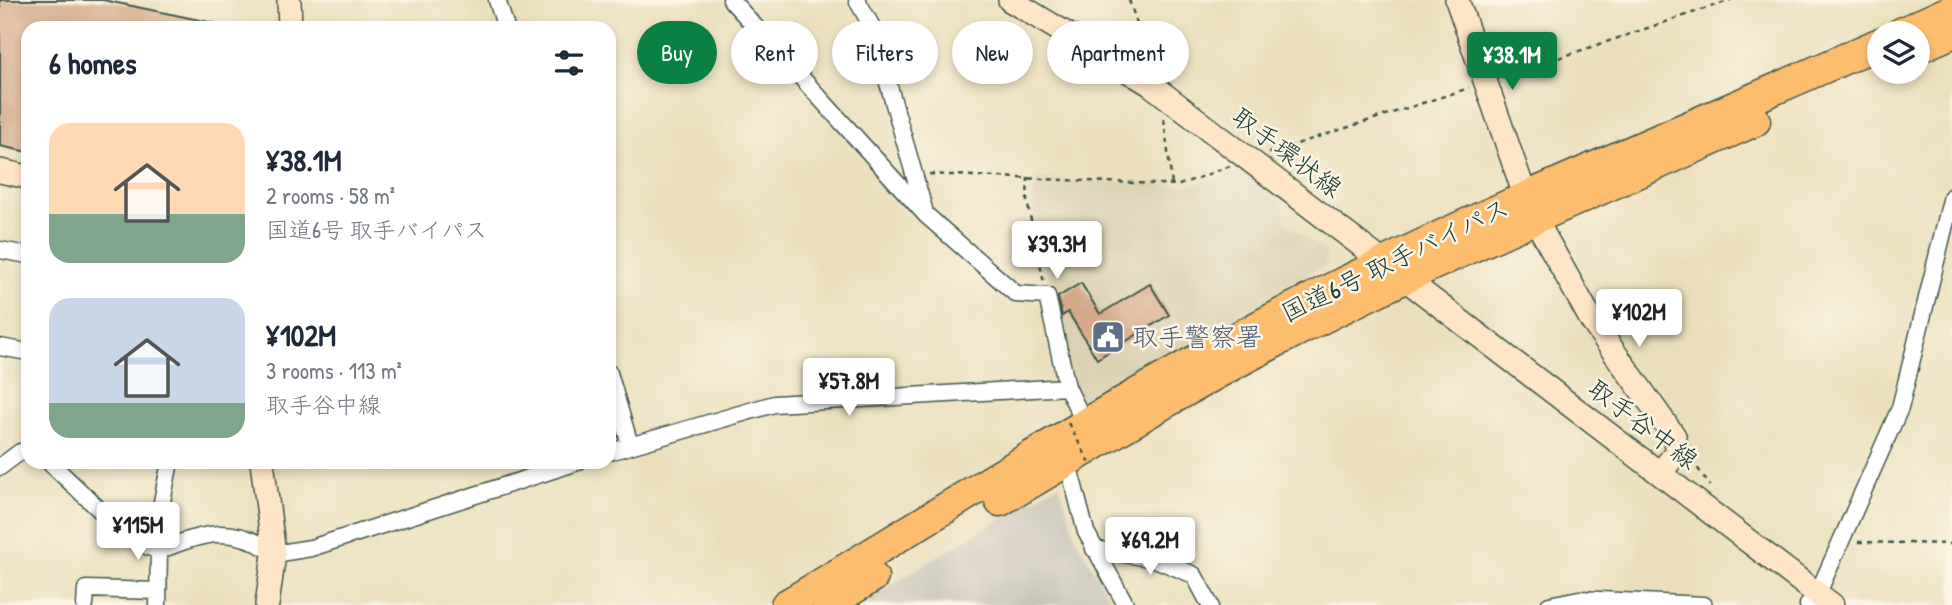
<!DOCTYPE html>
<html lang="en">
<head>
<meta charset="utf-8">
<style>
	:root { --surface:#fff; --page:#f2f2f3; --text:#1f2937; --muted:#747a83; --accent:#0b8043 }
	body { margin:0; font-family:"Patrick Hand","Klee One",sans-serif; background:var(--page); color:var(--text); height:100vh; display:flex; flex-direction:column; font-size:26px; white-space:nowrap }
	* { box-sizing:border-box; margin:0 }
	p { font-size:23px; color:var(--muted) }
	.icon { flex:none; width:38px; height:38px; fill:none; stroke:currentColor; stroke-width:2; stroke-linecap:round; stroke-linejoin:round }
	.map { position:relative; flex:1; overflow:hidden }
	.drawer { position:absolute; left:21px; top:21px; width:595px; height:448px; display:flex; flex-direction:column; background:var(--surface); border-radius:21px; box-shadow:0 4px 10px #0003 }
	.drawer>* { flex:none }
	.guide { position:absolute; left:637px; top:21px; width:665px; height:63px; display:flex; gap:14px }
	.controls { position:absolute; left:1867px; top:21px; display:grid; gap:14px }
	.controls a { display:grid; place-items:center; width:63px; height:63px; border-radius:50%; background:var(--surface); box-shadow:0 4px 10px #0003; font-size:35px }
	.price { position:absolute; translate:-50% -60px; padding:0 16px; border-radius:7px; background:#fff; color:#222; font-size:23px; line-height:46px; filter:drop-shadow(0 2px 4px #0008) }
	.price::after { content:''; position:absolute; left:50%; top:42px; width:21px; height:16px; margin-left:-10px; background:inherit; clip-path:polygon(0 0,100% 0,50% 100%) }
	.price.on { background:var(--accent); color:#fff }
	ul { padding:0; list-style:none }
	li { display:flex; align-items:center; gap:21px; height:175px; padding:0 28px }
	li span { display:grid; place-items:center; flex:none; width:196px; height:140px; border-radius:21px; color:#555 }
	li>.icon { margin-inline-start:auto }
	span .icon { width:84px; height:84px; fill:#fffc; stroke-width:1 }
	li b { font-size:30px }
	h2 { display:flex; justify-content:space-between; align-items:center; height:84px; padding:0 28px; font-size:30px }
	.pill { padding:0 24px; border-radius:32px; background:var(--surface); box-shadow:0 4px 10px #0003; font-size:24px; line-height:63px }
	.pill.on { background:var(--accent); color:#fff }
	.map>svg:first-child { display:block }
	.built { fill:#dbd1b2 }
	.industrial { fill:#c8c4b8 }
	.building { fill:#d5a988 }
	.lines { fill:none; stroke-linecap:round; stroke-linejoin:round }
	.street-casing { stroke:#3e5548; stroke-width:19 }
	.secondary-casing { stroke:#3e5548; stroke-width:26 }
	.highway-casing { stroke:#3e5548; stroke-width:33 }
	.path { stroke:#3e5548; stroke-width:2.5; stroke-dasharray:5 5; stroke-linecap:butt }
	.street { stroke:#fff; stroke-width:16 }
	.secondary { stroke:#fee5c5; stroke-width:23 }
	.highway { stroke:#fcbd6e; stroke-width:30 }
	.path-bridge { stroke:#3e5548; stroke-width:2.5; stroke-dasharray:5 5; stroke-linecap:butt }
	.labels { text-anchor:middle; stroke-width:5; stroke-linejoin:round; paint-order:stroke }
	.street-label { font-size:26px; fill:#1f3d34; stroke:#fcf5e5 }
	.service-label { font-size:26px; fill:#4e5e75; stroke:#fcf5e5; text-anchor:start }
</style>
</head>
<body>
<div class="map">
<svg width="1952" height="605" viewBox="0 0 1952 605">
	<rect width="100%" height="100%" fill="#fcf5e5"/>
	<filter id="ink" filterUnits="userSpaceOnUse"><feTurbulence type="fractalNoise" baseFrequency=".0143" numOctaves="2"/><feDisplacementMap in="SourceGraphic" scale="14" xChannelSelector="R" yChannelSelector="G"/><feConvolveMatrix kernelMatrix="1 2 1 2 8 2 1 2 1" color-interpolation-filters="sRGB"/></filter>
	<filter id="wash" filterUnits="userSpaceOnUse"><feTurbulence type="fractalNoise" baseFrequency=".00686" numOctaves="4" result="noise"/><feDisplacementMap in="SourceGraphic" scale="28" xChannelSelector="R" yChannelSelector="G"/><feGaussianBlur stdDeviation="1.57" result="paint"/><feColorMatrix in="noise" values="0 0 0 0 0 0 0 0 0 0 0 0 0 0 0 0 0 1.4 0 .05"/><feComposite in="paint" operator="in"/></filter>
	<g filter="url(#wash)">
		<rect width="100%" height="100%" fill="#ebdfbb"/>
		<!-- built -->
		<path class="built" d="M1239 171 1282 202 1286 223 1326 253V265L1286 287 1279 297 1256 308 1255 314 1084 411 1068 378 1033 210 1035 179 1166 183 1185 187Z"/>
		<!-- industrial -->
		<path class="industrial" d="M1059 484 1076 538 1113 605H857Z"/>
		<g id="blocks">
			<!-- building -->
			<path class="building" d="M0 0H103L214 23V28H28V152L0 146Z
				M1081 283 1100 314 1150 284 1169 315 1097 359 1068 312 1062 316 1058 297Z"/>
		</g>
	</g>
	<g filter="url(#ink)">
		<use href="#blocks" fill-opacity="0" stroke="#3e5548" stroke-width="2"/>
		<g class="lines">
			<defs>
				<path id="street" d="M497 0 506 28
					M731 0 926 215 1016 294 1047 296 1067 387 1086 426
					M857 0 872 27 924 209
					M0 250 28 255
					M0 347 28 352
					M609 373 630 445
					M609 452 774 404 1067 387
					M1066 456 1086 532 1126 605
					M49 462 120 529 139 543 159 551C201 533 235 523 274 554L311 548 578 462
					M0 467 20 452H28
					M1094 549 1155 559 1194 575 1210 605
					M85 605 86 589 158 591
					M158 605 159 551 155 536 170 462
					M1549 605 1579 599 1704 605
					M1808 605 1818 593 1900 408 1952 196"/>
				<path id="secondary" d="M289 0 290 28
					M1010 0 1150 84 1832 605
					M1457 0 1526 198
					M0 171 28 177
					M1535 219 1592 321 1674 436 1677 452 1661 472
					M262 462 274 554 267 605"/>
				<path id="highway" d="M1901 33 1952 10
					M1918 48 1952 33
					M1000 501C1089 449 1177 393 1270 345 1427 263 1592 194 1755 121
					M786 605C965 498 1140 384 1326 291 1507 200 1695 126 1880 43
					M827 605 873 577"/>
			</defs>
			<!-- street casing -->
			<use href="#street" class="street-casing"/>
			<!-- secondary casing -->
			<use href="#secondary" class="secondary-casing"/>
			<!-- highway casing -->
			<use href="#highway" class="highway-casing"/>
			<!-- path -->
			<path class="path" d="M1129 0 1150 62
				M1502 77 1731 0
				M1164 119 1172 185
				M1269 153 1469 88
				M929 174 1179 185 1230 166
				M1028 177 1027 201 1044 283
				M1692 460 1710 486
				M1858 542 1952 544"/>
			<!-- street -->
			<use href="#street" class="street"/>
			<!-- secondary -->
			<use href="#secondary" class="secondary"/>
			<!-- highway -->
			<use href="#highway" class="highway"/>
			<!-- path-bridge -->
			<path class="path-bridge" d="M1068 423 1090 463"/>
		</g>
	</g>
	<!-- icons -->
	<defs>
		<symbol id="civic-square" viewBox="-11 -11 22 22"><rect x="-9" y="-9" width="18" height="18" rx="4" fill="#5c6f8a" stroke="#fcf5e5"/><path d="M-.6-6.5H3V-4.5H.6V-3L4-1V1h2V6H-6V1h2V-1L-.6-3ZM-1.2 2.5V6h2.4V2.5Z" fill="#fff"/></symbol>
	</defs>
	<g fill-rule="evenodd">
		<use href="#civic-square" x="1089" y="318" width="38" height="38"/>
	</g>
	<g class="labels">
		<!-- street labels -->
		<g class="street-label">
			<text transform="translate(1287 152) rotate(37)" y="9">取手環状線</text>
			<text transform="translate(1395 260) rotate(-26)" y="9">国道6号 取手バイパス</text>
			<text transform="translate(1643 424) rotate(37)" y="9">取手谷中線</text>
		</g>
		<!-- service labels -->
		<g class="service-label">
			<text x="1132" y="346">取手警察署</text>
		</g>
	</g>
</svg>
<div class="controls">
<a><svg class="icon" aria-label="layers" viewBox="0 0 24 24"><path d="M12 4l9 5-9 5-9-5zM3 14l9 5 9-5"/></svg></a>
</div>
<b class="price on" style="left:1512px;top:92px">¥38.1M</b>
<b class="price" style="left:1057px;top:281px">¥39.3M</b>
<b class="price" style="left:1639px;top:349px">¥102M</b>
<b class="price" style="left:849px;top:418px">¥57.8M</b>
<b class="price" style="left:138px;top:562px">¥115M</b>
<b class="price" style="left:1150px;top:577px">¥69.2M</b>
<div class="guide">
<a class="pill on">Buy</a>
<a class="pill">Rent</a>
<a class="pill">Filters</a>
<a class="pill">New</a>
<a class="pill">Apartment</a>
</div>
<section class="drawer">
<h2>6 homes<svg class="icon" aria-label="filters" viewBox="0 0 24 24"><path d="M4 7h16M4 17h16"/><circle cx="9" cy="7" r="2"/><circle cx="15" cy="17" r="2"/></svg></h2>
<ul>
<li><span style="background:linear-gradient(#ffd9b3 65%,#7fa58c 0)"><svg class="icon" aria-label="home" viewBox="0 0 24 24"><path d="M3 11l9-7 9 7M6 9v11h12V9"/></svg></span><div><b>¥38.1M</b><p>2 rooms · 58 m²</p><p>国道6号 取手バイパス</p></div></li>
<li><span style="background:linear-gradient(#c9d6e8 75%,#7fa58c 0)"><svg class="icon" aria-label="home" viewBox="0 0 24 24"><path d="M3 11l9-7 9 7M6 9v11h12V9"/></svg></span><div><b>¥102M</b><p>3 rooms · 113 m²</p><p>取手谷中線</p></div></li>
</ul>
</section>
</div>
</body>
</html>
